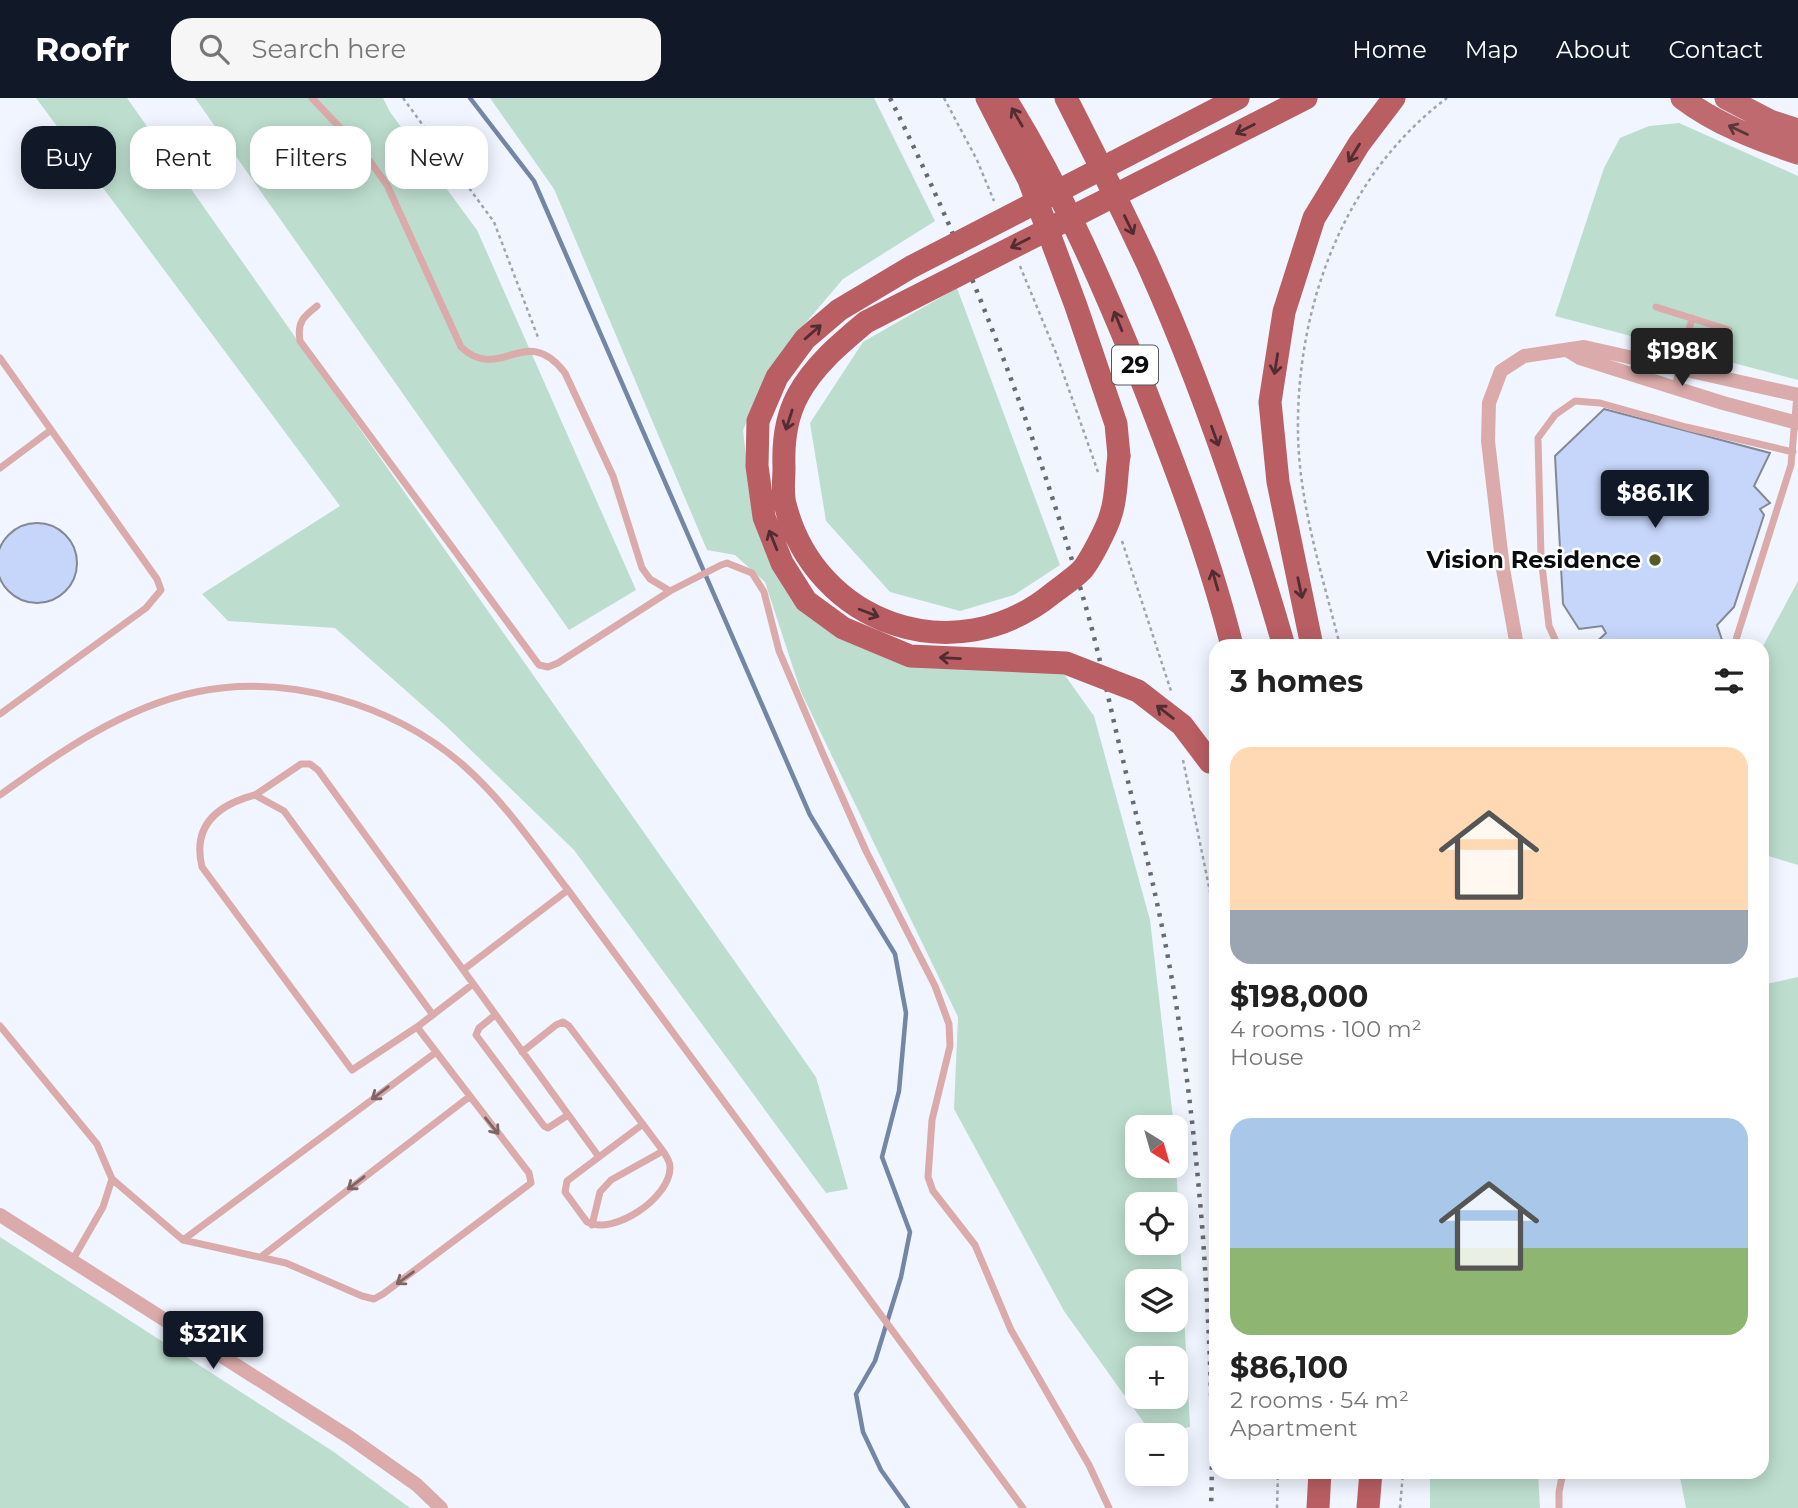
<!DOCTYPE html>
<html lang="en">
<head>
<meta charset="utf-8">
<style>
	:root { --surface:#fff; --page:#f6f6f6; --text:#222; --muted:#767676; --accent:#111827 }
	body { margin:0; font-family:Montserrat,sans-serif; background:var(--page); color:var(--text); height:100vh; display:flex; flex-direction:column; font-size:26px; white-space:nowrap }
	* { box-sizing:border-box; margin:0 }
	p { font-size:23px; color:var(--muted) }
	.icon { flex:none; width:38px; height:38px; fill:none; stroke:currentColor; stroke-width:2; stroke-linecap:round; stroke-linejoin:round }
	.map { position:relative; flex:1; overflow:hidden }
	.sheet { position:absolute; left:1209px; top:541px; width:560px; height:840px; display:flex; flex-direction:column; background:var(--surface); border-radius:21px; box-shadow:0 4px 18px #0003 }
	.sheet>* { flex:none }
	.guide { position:absolute; left:21px; top:28px; width:665px; height:63px; display:flex; gap:14px }
	.needle { width:46px; rotate:143deg }
	.tools { position:absolute; left:1125px; top:1017px; display:grid; gap:14px }
	.tools a { display:grid; place-items:center; width:63px; height:63px; border-radius:14px; background:var(--surface); box-shadow:0 4px 18px #0003; font-size:35px }
	.price { position:absolute; translate:-50% -60px; padding:0 16px; border-radius:7px; background:var(--accent); color:#fff; font-size:23px; line-height:46px; filter:drop-shadow(0 2px 4px #0008) }
	.price::after { content:''; position:absolute; left:50%; top:42px; width:21px; height:16px; margin-left:-10px; background:inherit; clip-path:polygon(0 0,100% 0,50% 100%) }
	.price.active { background:#222; color:#fff }
	ul { padding:0; list-style:none }
	li { display:grid; align-content:center; gap:14px; height:371px; padding:0 21px }
	li span { display:grid; place-items:center; height:217px; border-radius:21px; color:#555 }
	li>.icon { margin-inline-start:auto }
	span .icon { width:126px; height:126px; fill:#fffc; stroke-width:1 }
	li b { font-size:30px }
	h2 { display:flex; justify-content:space-between; align-items:center; height:84px; padding:0 21px; font-size:30px }
	.tag { padding:0 24px; border-radius:21px; background:var(--surface); box-shadow:0 4px 18px #0003; font-size:24px; line-height:63px }
	.tag.active { background:var(--accent); color:#fff }
	header { display:flex; align-items:center; gap:42px; box-sizing:border-box; height:98px; padding:0 35px; background:var(--accent); color:#fff }
	header strong { font-size:33px }
	nav { display:flex; gap:38px; margin-inline-start:auto; font-size:24px }
	.search { width:490px; height:63px; background:var(--page); display:flex; align-items:center; gap:18px; box-sizing:border-box; padding:0 24px; border-radius:21px; color:var(--muted); font-size:26px }
	.map>svg:first-child { display:block }
	.green { fill:#bddece; fill-rule:evenodd }
	.lines { fill:none; stroke-linecap:round; stroke-linejoin:round }
	.stream { stroke:#7386a5; stroke-width:4.5 }
	.building { fill:#c5d6fa; stroke:#848892; stroke-width:2 }
	.path { stroke:#a0a4ab; stroke-width:2.5; stroke-dasharray:3.5 3.5; stroke-linecap:butt }
	.service { stroke:#dbabab; stroke-width:7 }
	.minor { stroke:#dbabab; stroke-width:14 }
	.primary { stroke:#bf6a6e; stroke-width:23 }
	.trunk { stroke:#b95e63; stroke-width:23 }
	.rail { stroke:#676b71; stroke-width:4.5; stroke-dasharray:3.5 7; stroke-linecap:butt }
	.trunk-bridge { stroke:#b95e63; stroke-width:23 }
	.oneway { stroke:#512d31 }
	.oneway2 { stroke:#5c373a }
	.oneway3 { stroke:#7d6465 }
	.poi-dot { fill:#545b29; stroke:#fff; stroke-width:2.5 }
	.labels { text-anchor:middle; stroke-width:5; stroke-linejoin:round; paint-order:stroke }
	.shield { fill:#fff; stroke:#545658; stroke-width:2 }
	.shield-label { font-size:23px; font-weight:bold; fill:#0b0d10 }
	.poi-label { font-size:24px; font-weight:bold; fill:#0b0d10; stroke:#fff; text-anchor:end }
</style>
</head>
<body>
<header>
<strong>Roofr</strong>
<div class="search"><svg class="icon" aria-label="search" viewBox="0 0 24 24"><circle cx="10" cy="10" r="6"/><path d="M15 15l6 6"/></svg>Search here</div>
<nav><a>Home</a><a>Map</a><a>About</a><a>Contact</a></nav>
</header>
<div class="map">
<svg width="1798" height="1410" viewBox="0 0 1798 1410">
	<rect width="100%" height="100%" fill="#f0f5ff"/>
	<!-- green -->
	<path class="green" d="M36 0H127L816 979 848 1091 826 1095 574 752 446 628 335 530 228 523 202 496 340 408Z
		M195 0H383L390 14 477 132 636 492 569 532Z
		M490 0H874L935 123 843 181 781 254 743 332 753 421 787 492 833 533 1064 576 1094 618 1150 822 1174 1029H1138V1068H1176V1065L1190 1329 1152 1336 1064 1213 954 1011 958 919 801 594 765 484 735 457 707 452 554 91ZM1138 1106H1176V1144H1138ZM1138 1183H1176V1222H1138ZM1138 1260H1176V1298H1138Z
		M1679 25 1798 78V282L1555 218 1604 70 1620 40 1649 28Z
		M957 190 1060 467 1014 497 960 513 890 494 826 423 810 325 863 244Z
		M1798 483V767L1762 756V550Z
		M1798 879V1410H1686L1679 1374H1762V887Z
		M0 1139 334 1354 410 1410H0Z
		M1430 1374H1538L1540 1410H1430Z"/>
	<g class="lines">
		<!-- stream -->
		<path class="stream" d="M470 0 534 83 810 717 895 856 906 915 899 993 882 1059 910 1134 901 1179 875 1263 856 1296 863 1334 881 1372 908 1410"/>
	</g>
	<!-- building -->
	<path class="building" d="M1604 311 1770 355 1754 388 1770 405 1760 411 1764 417 1734 509 1717 527 1724 548H1592L1606 535 1602 528 1579 531 1563 506 1555 358Z
		M-3 465a40 40 0 1 1 80 0a40 40 0 1 1-80 0Z"/>
	<g class="lines">
		<!-- path -->
		<path class="path" d="M403 0 494 124 539 242
			M944 0 977 62 994 103
			M1020 168 1056 255 1098 374
			M1122 443 1171 593
			M1340 548C1323 479 1299 407 1298 335 1296 209 1344 77 1447 0
			M1183 662 1216 823
			M1277 1410 1278 1374
			M1400 1410 1403 1374"/>
		<!-- service -->
		<path class="service" d="M312 0 364 55 387 87 461 249C500 286 526 223 565 275L613 378 642 470 650 481 670 493
			M317 208C303 219 297 224 300 243L539 567 548 569 558 565 670 493 721 467 727 465 752 475 764 494 779 553 823 656 866 753 935 888 949 926 950 948 932 1022 928 1079 933 1093 975 1147 1011 1232 1089 1367 1109 1410
			M1656 209 1729 232
			M0 260 157 481 161 492 146 510 0 616
			M1675 289 1692 220
			M0 370 51 332
			M1558 548 1549 528 1541 459 1538 340 1555 317 1575 303 1600 305 1686 329 1793 354
			M1734 548 1791 367 1797 297
			M0 697C58 655 124 609 196 594 287 575 393 606 463 667 504 703 535 749 568 792L1023 1410
			M255 697 301 666H310L318 672 599 1059 643 1026
			M463 872 568 792
			M495 917 479 930 476 937 544 1028 548 1030 568 1017
			M0 928 97 1046 112 1081 103 1109 72 1163
			M417 929 352 972 202 769C192 728 217 707 255 697L284 713 433 917
			M522 954 556 927 563 924 569 928 663 1053C666 1058 670 1063 670 1069 671 1099 614 1138 587 1124L565 1094 567 1083 599 1059
			M112 1081 183 1142 286 1165 362 1198 374 1201 383 1196 531 1085 529 1075 417 929 473 886
			M592 1127 600 1094 611 1082 663 1053
			M183 1142 435 955
			M262 1158 469 999
			M1559 1410V1394L1563 1374"/>
		<!-- minor -->
		<path class="minor" d="M1567 252 1580 260 1723 305 1798 325
			M1517 548 1503 471 1488 343 1489 305 1501 273 1524 258 1584 249 1798 297
			M0 1117 349 1339 417 1387 441 1410"/>
		<!-- primary -->
		<path class="primary" d="M1682 0C1716 26 1758 42 1798 55
			M1726 0 1770 23 1798 32"/>
		<!-- trunk -->
		<path class="trunk" d="M987 0 1029 82 1076 208 1116 326 1119 358
			M1005 0C1062 92 1105 191 1145 291 1178 376 1210 460 1232 548
			M1066 0C1094 55 1122 111 1148 167 1202 287 1247 421 1284 548
			M1312 548 1278 384 1270 304 1284 214 1314 120 1359 46 1394 0
			M1318 1410 1320 1374
			M1368 1410 1371 1374"/>
		<!-- rail -->
		<path class="rail" d="M890 0C970 161 1035 333 1085 506 1100 557 1110 610 1123 662 1134 710 1147 757 1157 805 1181 915 1194 1027 1203 1139 1209 1230 1214 1319 1211 1410
			M1213 1142 1216 1180"/>
		<!-- trunk-bridge -->
		<path class="trunk-bridge" d="M1119 358C1116 376 1117 398 1111 416 1108 428 1090 463 1082 472 1073 481 1062 488 1053 495 956 575 815 527 785 406 782 395 784 381 784 369 783 344 786 319 798 297 814 267 840 246 866 224L1306 0
			M1210 664 1182 627 1138 593 1066 565 910 558 843 530 806 503 782 465 764 419 757 368 758 323 777 279 805 241 839 212 911 169 1238 0"/>
	</g>
	<!-- one-way arrows -->
	<defs><path id="oneway-shaft" d="M-6 0H5M1.5-3L5.5 0L1.5 3" fill="none" stroke-width="1.6" stroke-linecap="round" stroke-linejoin="round" transform="scale(1.75)"/></defs>
	<g class="oneway">
		<use href="#oneway-shaft" transform="translate(1017 19) rotate(-120)"/>
		<use href="#oneway-shaft" transform="translate(1245 31) rotate(153)"/>
		<use href="#oneway-shaft" transform="translate(1354 55) rotate(122)"/>
		<use href="#oneway-shaft" transform="translate(1129 127) rotate(64)"/>
		<use href="#oneway-shaft" transform="translate(1020 145) rotate(153)"/>
		<use href="#oneway-shaft" transform="translate(1118 223) rotate(-112)"/>
		<use href="#oneway-shaft" transform="translate(813 234) rotate(-41)"/>
		<use href="#oneway-shaft" transform="translate(1276 266) rotate(99)"/>
		<use href="#oneway-shaft" transform="translate(789 322) rotate(108)"/>
		<use href="#oneway-shaft" transform="translate(1215 338) rotate(70)"/>
		<use href="#oneway-shaft" transform="translate(773 442) rotate(-112)"/>
		<use href="#oneway-shaft" transform="translate(1215 482) rotate(-106)"/>
		<use href="#oneway-shaft" transform="translate(1300 490) rotate(78)"/>
		<use href="#oneway-shaft" transform="translate(869 515) rotate(21)"/>
		<use href="#oneway-shaft" transform="translate(950 560) rotate(-177)"/>
		<use href="#oneway-shaft" transform="translate(1165 614) rotate(-142)"/>
	</g>
	<use class="oneway2" href="#oneway-shaft" transform="translate(1738 32) rotate(-155)"/>
	<g class="oneway3">
		<use href="#oneway-shaft" transform="translate(380 995) rotate(143)"/>
		<use href="#oneway-shaft" transform="translate(492 1028) rotate(51)"/>
		<use href="#oneway-shaft" transform="translate(356 1085) rotate(142)"/>
		<use href="#oneway-shaft" transform="translate(405 1180) rotate(144)"/>
	</g>
	<!-- markers -->
	<circle class="poi-dot" cx="1655" cy="462" r="7"/>
	<g class="labels">
		<!-- shield labels -->
		<rect class="shield" x="1112" y="247.5" width="46" height="39" rx="5"/>
		<g class="shield-label">
			<text x="1135" y="275">29</text>
		</g>
		<!-- poi labels -->
		<g class="poi-label">
			<text x="1641" y="470">Vision Residence</text>
		</g>
	</g>
</svg>
<div class="tools">
<a><svg class="needle" viewBox="-14 -14 28 28"><path d="M0-13l5 13h-10z" fill="#e53935"/><path d="M0 13l5-13h-10z" fill="#767676"/></svg></a>
<a><svg class="icon" aria-label="locate" viewBox="0 0 24 24"><circle cx="12" cy="12" r="6"/><path d="M12 2v4M12 18v4M2 12h4M18 12h4"/></svg></a>
<a><svg class="icon" aria-label="layers" viewBox="0 0 24 24"><path d="M12 4l9 5-9 5-9-5zM3 14l9 5 9-5"/></svg></a>
<a>+</a>
<a>−</a>
</div>
<b class="price active" style="left:1682px;top:290px">$198K</b>
<b class="price" style="left:1655px;top:432px">$86.1K</b>
<b class="price" style="left:213px;top:1273px">$321K</b>
<div class="guide">
<a class="tag active">Buy</a>
<a class="tag">Rent</a>
<a class="tag">Filters</a>
<a class="tag">New</a>
</div>
<section class="sheet">
<h2>3 homes<svg class="icon" aria-label="filters" viewBox="0 0 24 24"><path d="M4 7h16M4 17h16"/><circle cx="9" cy="7" r="2"/><circle cx="15" cy="17" r="2"/></svg></h2>
<ul>
<li><span style="background:linear-gradient(#ffd9b3 75%,#9aa5b1 0)"><svg class="icon" aria-label="home" viewBox="0 0 24 24"><path d="M3 11l9-7 9 7M6 9v11h12V9"/></svg></span><div><b>$198,000</b><p>4 rooms · 100 m²</p><p>House</p></div></li>
<li><span style="background:linear-gradient(#a9c7e8 60%,#8fb573 0)"><svg class="icon" aria-label="home" viewBox="0 0 24 24"><path d="M3 11l9-7 9 7M6 9v11h12V9"/></svg></span><div><b>$86,100</b><p>2 rooms · 54 m²</p><p>Apartment</p></div></li>
</ul>
</section>
</div>
</body>
</html>
